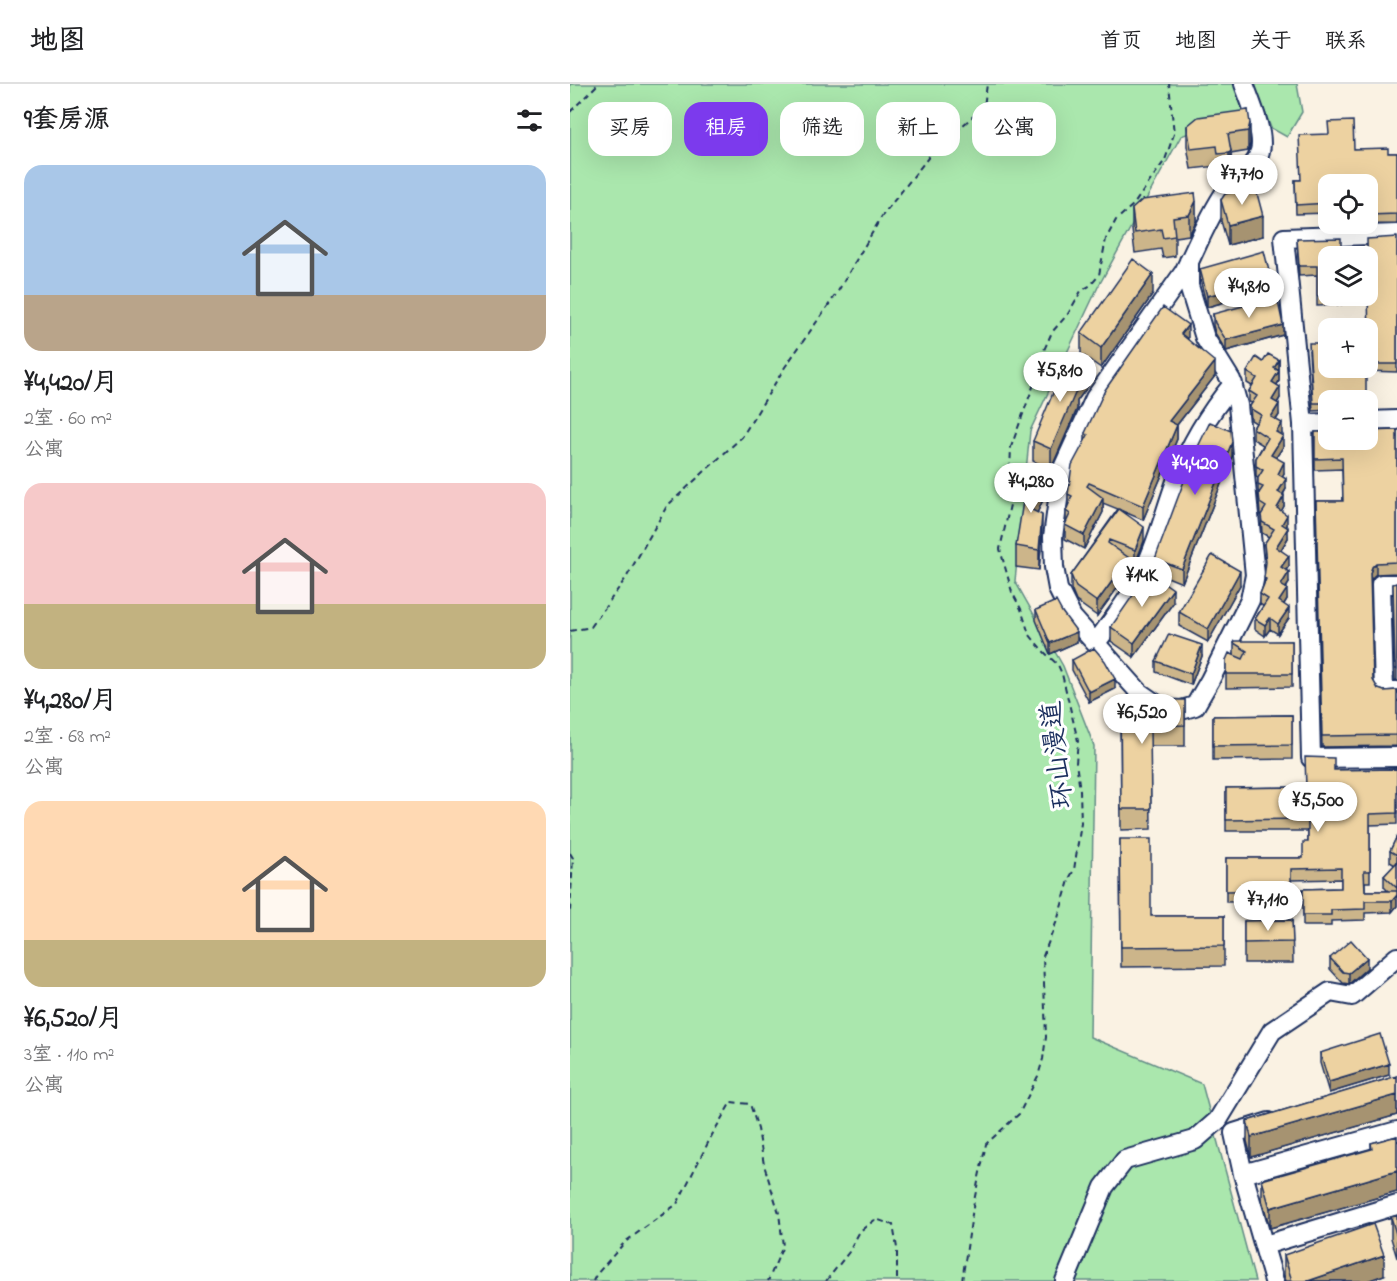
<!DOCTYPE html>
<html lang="zh">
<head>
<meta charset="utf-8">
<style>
	:root { --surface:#fff; --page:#f6f6f6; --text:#202124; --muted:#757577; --line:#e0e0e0; --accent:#7c3aed }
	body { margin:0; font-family:"Indie Flower","LXGW WenKai TC",sans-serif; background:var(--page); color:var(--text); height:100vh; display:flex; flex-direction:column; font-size:22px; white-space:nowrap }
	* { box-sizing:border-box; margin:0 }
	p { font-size:20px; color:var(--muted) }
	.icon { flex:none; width:33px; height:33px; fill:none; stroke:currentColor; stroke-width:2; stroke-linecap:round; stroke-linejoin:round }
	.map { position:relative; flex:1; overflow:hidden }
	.side { display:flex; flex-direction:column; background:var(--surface); width:570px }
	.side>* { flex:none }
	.banner { position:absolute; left:18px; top:18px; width:570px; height:54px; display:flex; gap:12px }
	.tools { position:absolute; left:748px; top:90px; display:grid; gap:12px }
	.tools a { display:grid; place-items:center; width:60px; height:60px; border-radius:12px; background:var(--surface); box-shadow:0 6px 24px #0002; font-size:30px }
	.price { position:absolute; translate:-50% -51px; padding:0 14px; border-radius:21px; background:#fff; color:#222; font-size:20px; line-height:39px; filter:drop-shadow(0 2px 3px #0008) }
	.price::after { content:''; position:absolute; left:50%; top:36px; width:18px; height:14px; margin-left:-9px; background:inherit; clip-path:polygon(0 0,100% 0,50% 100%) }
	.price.selected { background:var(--accent); color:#fff }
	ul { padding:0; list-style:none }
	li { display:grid; align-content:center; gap:12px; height:318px; padding:0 24px }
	li span { display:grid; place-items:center; height:186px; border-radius:18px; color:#555 }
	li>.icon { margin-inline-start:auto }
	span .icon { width:108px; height:108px; fill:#fffc; stroke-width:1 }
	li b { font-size:26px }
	h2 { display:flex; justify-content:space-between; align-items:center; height:72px; padding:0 24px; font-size:26px }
	.chip { padding:0 21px; border-radius:18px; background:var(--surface); box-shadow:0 6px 24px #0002; font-size:21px; line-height:54px }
	.chip.selected { background:var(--accent); color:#fff }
	header { display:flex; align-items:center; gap:36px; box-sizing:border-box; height:84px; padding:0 30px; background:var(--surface); border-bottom:2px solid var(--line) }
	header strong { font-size:28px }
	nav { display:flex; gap:33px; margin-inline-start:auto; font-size:21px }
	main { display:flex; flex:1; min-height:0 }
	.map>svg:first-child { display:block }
	.green { fill:#aae7ad; stroke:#628b86; stroke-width:1.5 }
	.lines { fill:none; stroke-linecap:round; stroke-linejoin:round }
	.minor-casing { stroke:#1b2f5e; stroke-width:22 }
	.path { stroke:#1b2f5e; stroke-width:2; stroke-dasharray:6 4.5; stroke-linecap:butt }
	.minor { stroke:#fff; stroke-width:18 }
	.wall { fill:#ccb58a; stroke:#1b2f5e; stroke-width:1.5 }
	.shaded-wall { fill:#a69371; stroke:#1b2f5e; stroke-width:1.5 }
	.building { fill:#edd2a1; stroke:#1b2f5e; stroke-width:1.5 }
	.labels { text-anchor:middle; stroke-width:6; stroke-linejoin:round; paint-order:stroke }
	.street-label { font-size:27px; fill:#1b2f5e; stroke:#fff }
</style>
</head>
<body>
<header>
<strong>地图</strong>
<nav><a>首页</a><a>地图</a><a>关于</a><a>联系</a></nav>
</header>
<main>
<section class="side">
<h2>9套房源<svg class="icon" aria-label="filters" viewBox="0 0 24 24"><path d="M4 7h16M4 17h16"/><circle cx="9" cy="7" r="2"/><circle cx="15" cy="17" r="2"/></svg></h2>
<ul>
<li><span style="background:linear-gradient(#a9c7e8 70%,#b9a48a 0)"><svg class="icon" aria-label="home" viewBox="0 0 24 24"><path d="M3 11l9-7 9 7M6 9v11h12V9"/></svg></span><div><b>¥4,420/月</b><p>2室 · 60 m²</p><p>公寓</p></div></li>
<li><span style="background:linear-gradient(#f6c9c9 65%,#c2b280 0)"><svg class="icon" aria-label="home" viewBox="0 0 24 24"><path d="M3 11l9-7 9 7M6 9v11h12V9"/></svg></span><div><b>¥4,280/月</b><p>2室 · 68 m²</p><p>公寓</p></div></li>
<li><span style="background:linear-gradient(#ffd9b3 75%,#c2b280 0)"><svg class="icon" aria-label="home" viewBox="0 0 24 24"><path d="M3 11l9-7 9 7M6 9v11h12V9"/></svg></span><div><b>¥6,520/月</b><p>3室 · 110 m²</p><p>公寓</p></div></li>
</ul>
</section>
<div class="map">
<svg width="827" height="1197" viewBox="0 0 827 1197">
	<rect width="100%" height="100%" fill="#faf2e3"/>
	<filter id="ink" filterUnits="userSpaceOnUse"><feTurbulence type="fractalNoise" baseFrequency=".0167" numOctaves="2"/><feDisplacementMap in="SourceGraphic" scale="12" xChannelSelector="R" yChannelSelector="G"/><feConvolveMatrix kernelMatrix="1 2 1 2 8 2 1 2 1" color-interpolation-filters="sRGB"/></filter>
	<g filter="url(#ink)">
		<!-- green -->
		<path class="green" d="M0 0H666L673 29 611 52 528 203 460 347 445 497 493 582 524 662 520 953 632 1000 685 1197H0Z
			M684 0H727L732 28 717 53 701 44Z"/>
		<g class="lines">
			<defs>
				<path id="minor" d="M827 150 714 154 733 340 741 674 827 673
					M619 177V202L635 254 661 296 668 321 685 491 680 516 640 596 625 622 611 626 593 625 570 609 502 533 488 505 484 483 483 453 492 386 525 314 614 188C627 162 638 134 654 110 665 95 685 87 690 67 695 50 680 17 674 0
					M798 337 827 336
					M733 340 759 339
					M827 500H811L814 607H827
					M526 559C544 534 564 509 576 482 589 454 596 424 607 395 620 360 639 329 663 300
					M699 1038 664 1049 673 1090 704 1197
					M673 1090 827 1047
					M695 1161 827 1121
					M495 1197 534 1103 555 1076 625 1056 648 1036 702 947 760 908 782 912 827 873"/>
			</defs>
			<!-- minor casing -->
			<use href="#minor" class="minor-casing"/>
			<!-- path -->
			<path class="path" d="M0 28 28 0
				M0 547 21 543 56 494 97 422 172 353 215 283 267 209 312 132 365 65 414 23 417 0
				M0 769 3 774 0 828
				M23 1197 26 1191 55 1158 107 1120 142 1051 161 1018 180 1020 188 1045 194 1081 209 1129 213 1162 198 1197
				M256 1197 279 1168 290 1147 306 1135 323 1141 327 1164V1197
				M392 1197 404 1117 416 1060 449 1030 468 992 473 975 476 953 473 872 488 834 500 793 504 786 511 739 510 706 506 679 508 657 492 590 488 581 473 567 459 550 451 525 442 508 430 465 442 412 440 388 441 363 472 278 474 266 482 248 498 230 511 207 521 201 529 191 536 155 546 136 564 120 595 76 604 50 599 0"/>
			<!-- minor -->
			<use href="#minor" class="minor"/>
		</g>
		<!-- wall -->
		<path class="wall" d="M678 26 680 60 678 67 661 70V87L659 89 648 91 647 82 621 85 617 62V42Z
			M784 65 818 69H827V140L761 141V140H798V100H759V129L726 130 725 96H731Z
			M625 109 626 137 619 151 605 153V172L593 174 591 165 565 169 562 146V125Z
			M651 116 693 152 658 161 651 137Z
			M827 153V288L796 287 759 316V326L743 327 739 267 759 284H798V258H799Z
			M727 155 771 212V221L747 222V191L729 192Z
			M630 185 701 205 637 223 630 195Z
			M583 210 531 284 511 270V249Z
			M643 230 713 251 656 267 645 249 643 241Z
			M617 255 645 292 607 341V355L573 436 550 426 574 457 565 480 559 477V488L527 532 506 517 501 505V491L548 425 533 419V428L514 465 495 455V441L496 438V427L498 421V410L515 357V349Z
			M709 276V297L707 301 710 314 707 319 709 331 706 336 712 350 711 351 713 363 706 373 714 389 712 393 716 405 713 411 714 422 711 427 717 441V443L718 454 711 466 719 482 716 486 719 499 716 504 717 515 714 520 719 534 708 550 700 545 695 552 685 545V535L693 522 690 520V510L694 500 696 482 694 460 699 453 692 449 691 431 690 430 688 405V394L686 393V374L693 361 683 355V344L686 339 681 336 680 322 682 319 679 318V307L682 302 677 299V288L693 278Z
			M518 302 507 317V325L481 385 463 377V357Z
			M827 346V489L806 490 802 494 800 499 803 596 808 605 814 607 827 606V662L752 663 746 417H773L772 385 745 386V348Z
			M662 372 612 499 585 488V475Z
			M476 409 467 429 472 451 469 486 446 483V462Z
			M827 499V596H825L823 500Z
			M670 501 638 558 609 542V528Z
			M603 519 564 573 541 557V543Z
			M466 526 492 528 507 558 480 570 466 536Z
			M722 557V603L656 604V576L664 571V559Z
			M632 572 621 601 586 588V577Z
			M502 576 545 605 519 618 502 586Z
			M550 615 615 616V662H580L581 745 551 746Z
			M722 631V675L643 676V632Z
			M827 685V740L800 741V798H795V807H818L814 803V792L825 781 820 778V767L827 752V822L822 828 795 829V836L761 837V842H733V805L771 804V795L721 796V817L656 818V774H733L738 758V747H656V704L736 703 764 686Z
			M550 755 581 832H654V882L551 883Z
			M722 836 723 879H674V837Z
			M760 874 797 884 779 900 773 899 760 885Z
			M750 969 819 991 759 1009 750 979Z
			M827 992V1031L681 1073 677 1057V1037Z
			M827 1052V1108L700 1144 692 1116V1096L801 1065V1059Z
			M827 1132V1174L821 1154V1133Z
			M714 1171 814 1191 797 1197H716L714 1191Z"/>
		<!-- shaded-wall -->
		<path class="shaded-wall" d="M680 39V60L678 67V47Z
			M661 67V87L659 89V69Z
			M626 117V137L619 151V131Z
			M693 132V152L658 161V141Z
			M583 190V210L531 284V264Z
			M701 195V205L637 223V212Z
			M618 241V255L611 250Z
			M713 241V251L656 267V256Z
			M709 276V287L704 284Z
			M645 278V292L599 351V337Z
			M518 282V302L507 317V325L481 385V365L504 302Z
			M709 287V297L702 309V298Z
			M710 303V314L702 327V316Z
			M709 320V331L701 343V333Z
			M712 339V350L706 359V348Z
			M607 341V355L573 436V422Z
			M713 352V363L701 381V371Z
			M662 358V372L612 499V485Z
			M714 378V389L708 400V390Z
			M476 389V409L460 445V425Z
			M716 395V405L708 418V408Z
			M714 412V422L707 435V424Z
			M533 414V428L514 465V451Z
			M472 431V451L469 486V466Z
			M717 431V441L712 450V440Z
			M574 443V457L565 480V466Z
			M718 444V454L706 474V463Z
			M719 472V482L711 493V483Z
			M559 474V488L527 532V518Z
			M806 479V490L802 494 800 500V489L802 483Z
			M670 487V501L638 558V545Z
			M719 488V499L711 511V501Z
			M603 505V519L564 573V559Z
			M717 505V515L709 528V517Z
			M719 524V534L708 550V540Z
			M700 534V545L695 552V541Z
			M507 548V558L480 570V559Z
			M632 561V572L621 601V590Z
			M545 595V605L519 618V608Z
			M827 811V822L822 828V817Z
			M797 874V884L779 900V889Z
			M819 980V991L759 1009V998Z
			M827 1011V1031L681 1073V1053Z
			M827 1087V1108L700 1144V1124Z
			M814 1171V1191L797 1197H738Z"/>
		<!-- building -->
		<path class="building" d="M678 26 680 39 678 47 658 50 661 67 659 69 648 70 647 62 621 65 617 42 628 33Z
			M783 37 784 65 818 64V69H827V130L798 131V100H759V119L726 121 725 96H731L729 51 759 50 758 38Z
			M685 102 693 132 658 141 651 116 655 110Z
			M625 109 626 117 619 131 603 133 605 152 593 154 591 145 565 149 562 125 572 116Z
			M827 153V280H798V258H799L797 155Z
			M771 154V172H759V212H771H747V182H729L727 155Z
			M694 167 701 195 637 212 630 185Z
			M563 175 583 190 531 264 511 249Z
			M707 213 713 241 656 256 645 239 643 230Z
			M593 223 618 241 611 250 645 278 599 337 607 341 573 422 519 399 517 402 533 414 514 451 495 441 500 430 496 427 502 412 498 410 502 381 518 351 515 349 535 306Z
			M739 259H759V284H796V316H759V319H743Z
			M698 270 709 276 704 284 709 287 702 298 710 303 702 316 709 320 701 333 712 339 706 348 713 352 701 371 714 378 708 390 716 395 708 408 714 412 707 424 717 431 712 440 718 444 706 463 719 472 711 483 719 488 711 501 717 505 709 517 719 524 708 540 700 534 695 541 685 535 698 515 690 510 696 495 694 494 696 478 694 460 704 445 692 438 691 431 696 423 690 419 689 409 693 403 688 401V394L693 386 686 382V374L698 354 683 344 691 331 681 325 680 322 687 312 679 307 687 294 677 288 686 273 693 278Z
			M498 273 518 282 504 302 507 305 481 365 463 357Z
			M640 338 661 347 662 358 612 485 585 475 623 373Z
			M827 346V478L806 479 802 483 800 489 803 596 808 605 814 607 827 606V651L752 652 746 417H773L772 374 745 375V348H759V356H798V347Z
			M458 386 476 389 460 425 472 431 469 466 446 462Z
			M549 425 574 443 565 466 539 456 538 459 559 474 527 518 506 503 501 491Z
			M642 471 670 487 638 545 609 528Z
			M579 488 603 505 564 559 541 543Z
			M827 499V585H825L823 500Z
			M486 517 492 528 507 548 480 559 466 526Z
			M599 550 632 561 621 590 586 577Z
			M665 557H722V590H656V576L659 569 673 575 677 567 664 559Z
			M524 564 535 577 545 595 519 608 502 576Z
			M550 615 615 616V641L580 642 581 725H551Z
			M722 631V661L643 662V632Z
			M735 673 764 674V686L827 685V729L800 730V787H794L795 807H827V811L822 817H795V825L761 826V831H733V805L771 804V784L721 785V806L656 807V774H733V758H738V735L656 736V704L736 703Z
			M827 752V771L820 767Z
			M550 755H581V832H654V862L551 863Z
			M827 778V804L814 792Z
			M722 836 723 858 674 859V837Z
			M781 856 797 874 779 889 773 888 760 874Z
			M810 950 819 980 759 998 750 969Z
			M827 992V1011L681 1053 677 1037Z
			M827 1052V1087L700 1124 692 1096 802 1065 801 1059Z
			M827 1132V1153L821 1133Z
			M803 1140 814 1171 738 1197H722L714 1171Z"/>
	</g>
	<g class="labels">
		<!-- street labels -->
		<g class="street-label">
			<text transform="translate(486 671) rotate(-97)" y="9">环山漫道</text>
		</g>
	</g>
</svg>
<div class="tools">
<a><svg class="icon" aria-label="locate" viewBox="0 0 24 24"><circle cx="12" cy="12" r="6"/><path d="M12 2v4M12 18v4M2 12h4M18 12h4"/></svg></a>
<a><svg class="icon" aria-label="layers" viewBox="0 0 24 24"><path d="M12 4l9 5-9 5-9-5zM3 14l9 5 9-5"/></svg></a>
<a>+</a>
<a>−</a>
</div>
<b class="price" style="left:672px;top:122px">¥7,710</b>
<b class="price" style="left:679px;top:235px">¥4,810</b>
<b class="price" style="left:490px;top:319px">¥5,810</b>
<b class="price selected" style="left:625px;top:412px">¥4,420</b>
<b class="price" style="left:461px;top:430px">¥4,280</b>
<b class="price" style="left:572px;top:524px">¥14K</b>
<b class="price" style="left:572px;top:661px">¥6,520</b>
<b class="price" style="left:748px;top:749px">¥5,500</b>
<b class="price" style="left:698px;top:848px">¥7,110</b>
<div class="banner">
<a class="chip">买房</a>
<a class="chip selected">租房</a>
<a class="chip">筛选</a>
<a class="chip">新上</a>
<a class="chip">公寓</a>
</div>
</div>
</main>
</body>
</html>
